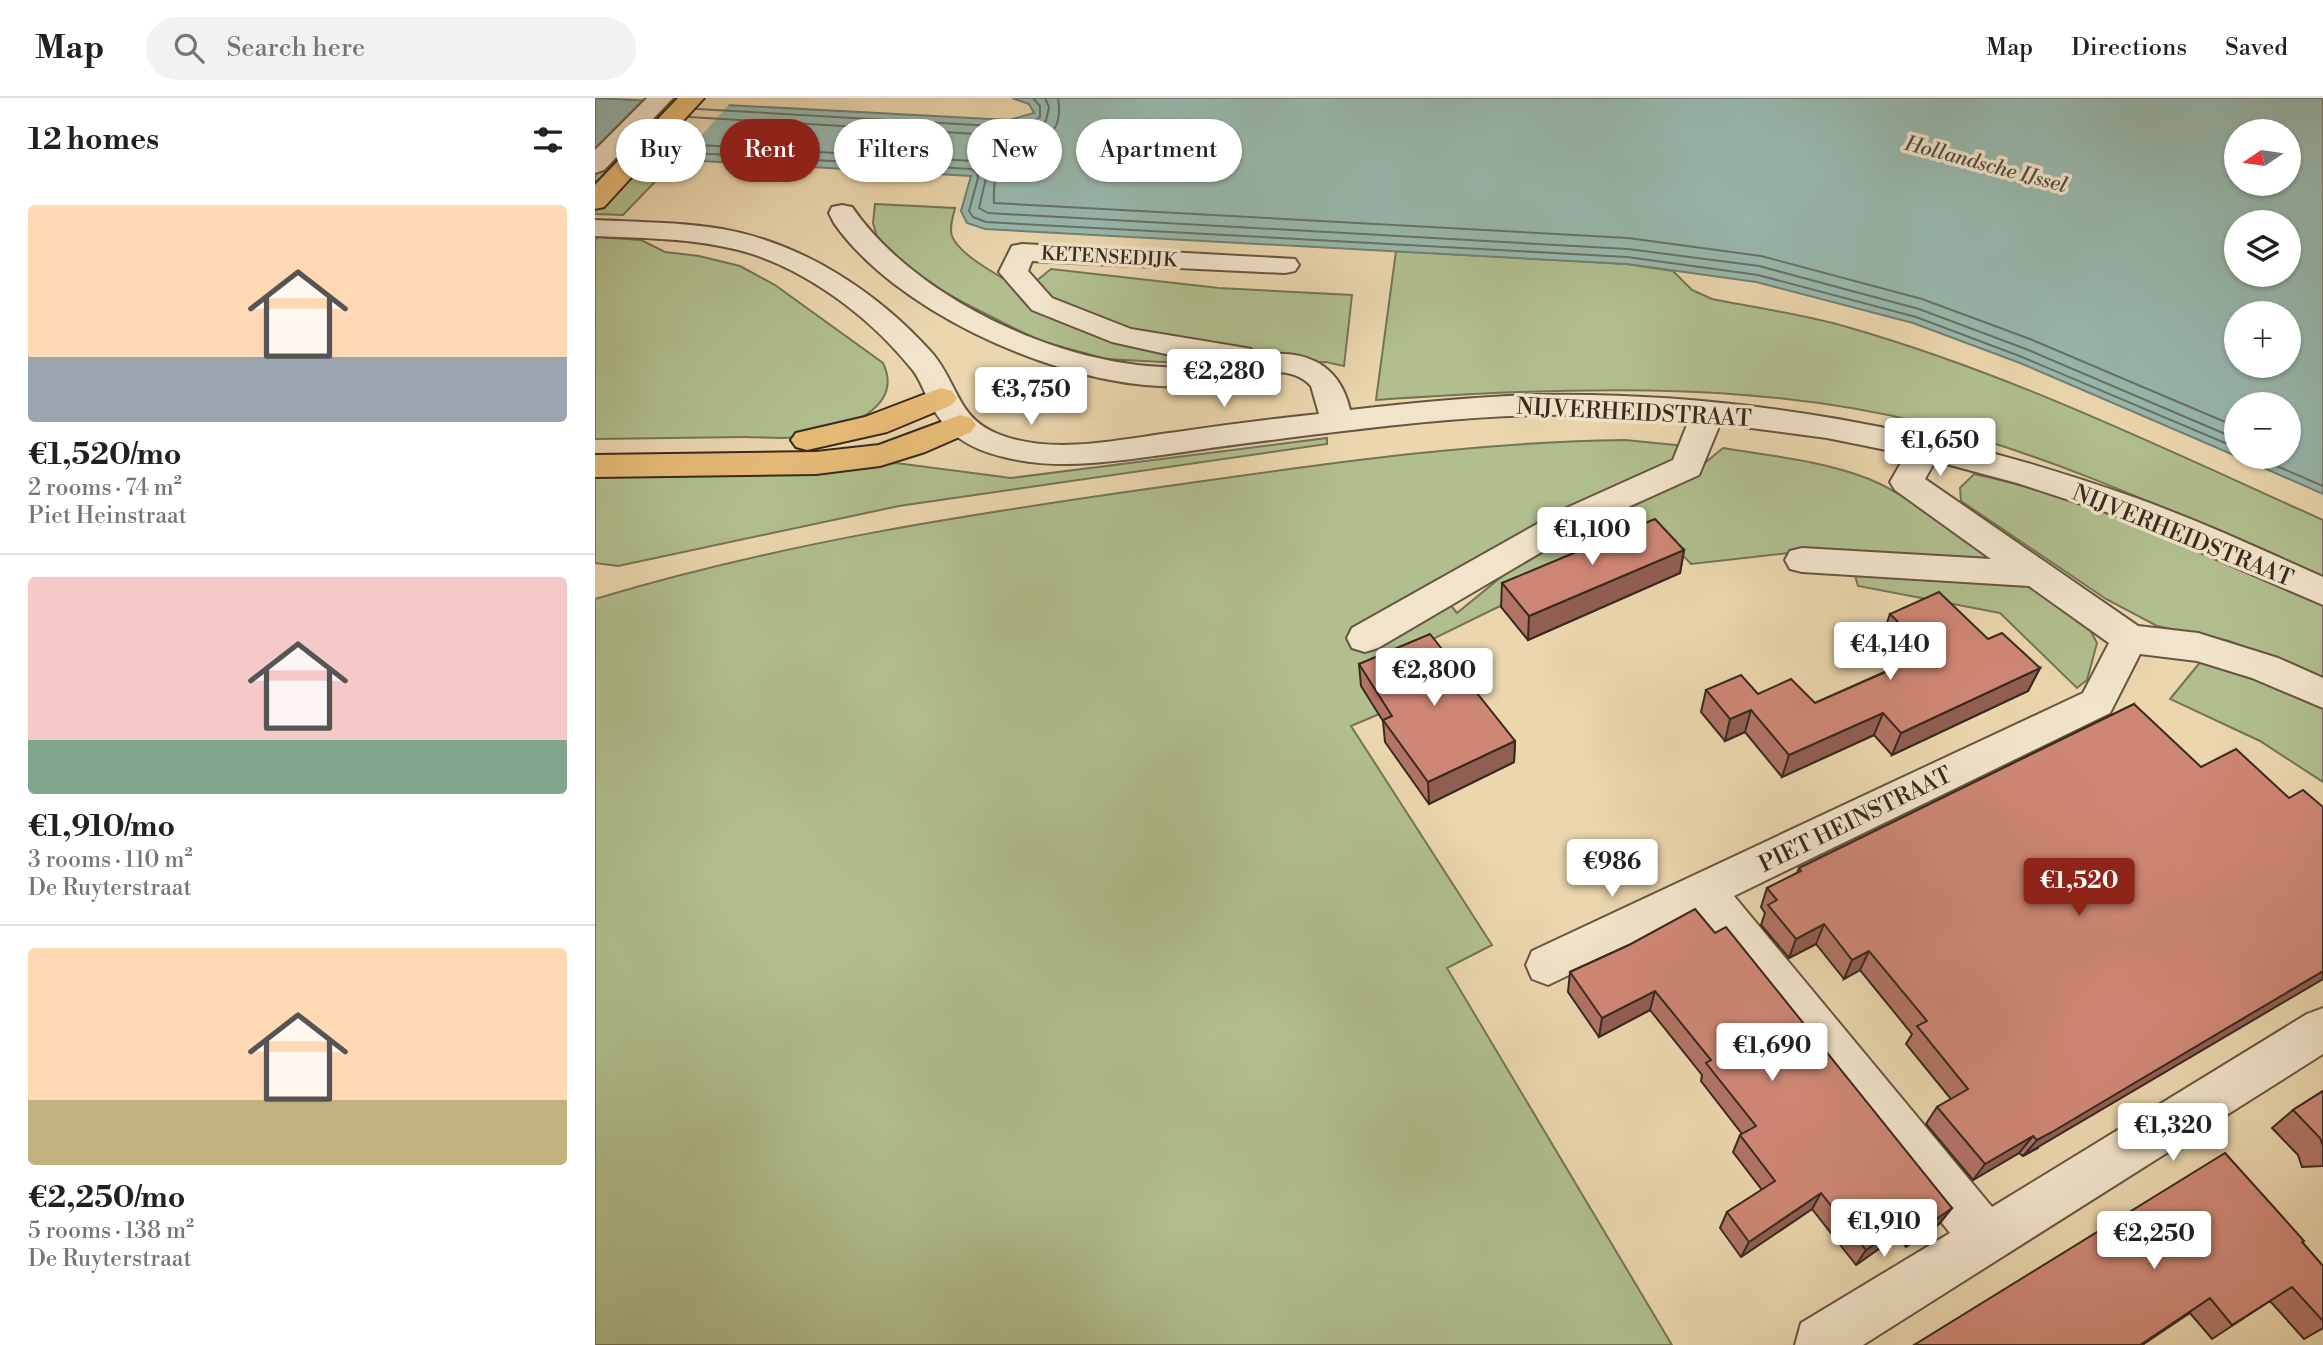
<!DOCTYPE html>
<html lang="en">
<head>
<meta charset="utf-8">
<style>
	:root { --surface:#fff; --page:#f2f2f2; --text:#202124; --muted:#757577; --line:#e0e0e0; --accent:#8f2418 }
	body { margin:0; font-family:"Libre Bodoni",serif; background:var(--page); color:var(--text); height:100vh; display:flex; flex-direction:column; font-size:26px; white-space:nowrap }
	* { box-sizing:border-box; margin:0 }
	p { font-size:23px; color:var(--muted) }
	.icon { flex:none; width:38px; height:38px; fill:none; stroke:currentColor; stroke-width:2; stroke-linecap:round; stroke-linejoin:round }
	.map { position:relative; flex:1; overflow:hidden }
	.drawer { display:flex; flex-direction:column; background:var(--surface); width:595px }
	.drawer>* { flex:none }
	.guide { position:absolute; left:21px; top:21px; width:665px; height:63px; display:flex; gap:14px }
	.needle { width:46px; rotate:257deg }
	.tools { position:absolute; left:1629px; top:21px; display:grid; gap:14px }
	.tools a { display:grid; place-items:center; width:77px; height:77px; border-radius:50%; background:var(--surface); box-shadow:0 2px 5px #0004; font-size:35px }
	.price { position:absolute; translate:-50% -60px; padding:0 16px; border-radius:7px; background:#fff; color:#222; font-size:23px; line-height:46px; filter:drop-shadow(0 2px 4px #0008) }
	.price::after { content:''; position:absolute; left:50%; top:42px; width:21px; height:16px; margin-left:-10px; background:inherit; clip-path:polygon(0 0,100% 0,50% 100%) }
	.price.active { background:var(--accent); color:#fff }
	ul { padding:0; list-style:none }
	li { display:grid; align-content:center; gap:14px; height:371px; padding:0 28px }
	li+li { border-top:2px solid var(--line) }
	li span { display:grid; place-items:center; height:217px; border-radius:7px; color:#555 }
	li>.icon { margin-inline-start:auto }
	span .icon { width:126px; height:126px; fill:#fffc; stroke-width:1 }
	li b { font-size:30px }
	h2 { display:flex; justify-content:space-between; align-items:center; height:84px; padding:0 28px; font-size:30px }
	.tag { padding:0 24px; border-radius:32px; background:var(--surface); box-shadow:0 2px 5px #0004; font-size:24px; line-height:63px }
	.tag.active { background:var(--accent); color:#fff }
	header { display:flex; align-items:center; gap:42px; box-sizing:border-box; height:98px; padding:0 35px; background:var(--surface); border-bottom:2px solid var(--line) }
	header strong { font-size:33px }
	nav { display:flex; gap:38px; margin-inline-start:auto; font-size:24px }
	.search { width:490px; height:63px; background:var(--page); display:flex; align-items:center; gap:18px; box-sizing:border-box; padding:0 24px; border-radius:38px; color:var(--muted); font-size:26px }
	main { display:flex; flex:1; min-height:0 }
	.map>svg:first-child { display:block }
	.green { fill:#b1bf8e; stroke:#757457; stroke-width:2 }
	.water { fill:#98b9ae; stroke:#728075; stroke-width:2; fill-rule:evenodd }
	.pier { fill:#ebd6ad }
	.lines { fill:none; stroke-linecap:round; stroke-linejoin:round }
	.shore { stroke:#687267; stroke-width:2 }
	.minor-casing { stroke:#665543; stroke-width:4 }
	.major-casing { stroke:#392a20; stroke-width:4 }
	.minor { fill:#f2e4ca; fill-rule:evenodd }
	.major { fill:#e6bb76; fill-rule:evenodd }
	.wall { fill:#b27465; stroke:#392a20; stroke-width:2 }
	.shaded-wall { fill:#915e52; stroke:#392a20; stroke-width:2 }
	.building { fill:#cf8775; stroke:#392a20; stroke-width:2 }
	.labels { text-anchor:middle; stroke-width:7; stroke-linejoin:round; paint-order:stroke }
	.far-street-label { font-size:19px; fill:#392a20; stroke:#f2e4ca }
	.far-water-label { font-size:21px; font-style:italic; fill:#514e44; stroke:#f2e4ca }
	.street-label { font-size:23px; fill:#392a20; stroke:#f2e4ca }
</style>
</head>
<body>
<header>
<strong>Map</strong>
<div class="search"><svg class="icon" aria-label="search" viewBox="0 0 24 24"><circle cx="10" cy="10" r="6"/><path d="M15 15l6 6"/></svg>Search here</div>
<nav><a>Map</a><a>Directions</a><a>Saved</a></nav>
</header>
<main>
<section class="drawer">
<h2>12 homes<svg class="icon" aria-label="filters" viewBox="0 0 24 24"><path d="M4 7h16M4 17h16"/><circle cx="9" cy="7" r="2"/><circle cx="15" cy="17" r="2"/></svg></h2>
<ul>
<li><span style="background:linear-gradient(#ffd9b3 70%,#9aa5b1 0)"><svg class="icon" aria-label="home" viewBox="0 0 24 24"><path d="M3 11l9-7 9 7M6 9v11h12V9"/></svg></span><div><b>€1,520/mo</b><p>2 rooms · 74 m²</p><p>Piet Heinstraat</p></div></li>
<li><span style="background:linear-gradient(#f6c9c9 75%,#7fa58c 0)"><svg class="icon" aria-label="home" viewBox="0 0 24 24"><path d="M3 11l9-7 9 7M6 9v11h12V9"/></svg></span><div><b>€1,910/mo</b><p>3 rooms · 110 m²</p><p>De Ruyterstraat</p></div></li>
<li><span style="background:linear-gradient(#ffd9b3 70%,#c2b280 0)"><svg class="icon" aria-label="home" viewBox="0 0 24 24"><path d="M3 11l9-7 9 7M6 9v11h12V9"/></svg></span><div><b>€2,250/mo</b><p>5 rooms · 138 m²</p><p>De Ruyterstraat</p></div></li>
</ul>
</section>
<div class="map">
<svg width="1728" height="1247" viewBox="0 0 1728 1247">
	<rect width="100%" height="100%" fill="#ebd6ad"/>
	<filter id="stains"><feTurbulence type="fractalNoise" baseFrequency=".00286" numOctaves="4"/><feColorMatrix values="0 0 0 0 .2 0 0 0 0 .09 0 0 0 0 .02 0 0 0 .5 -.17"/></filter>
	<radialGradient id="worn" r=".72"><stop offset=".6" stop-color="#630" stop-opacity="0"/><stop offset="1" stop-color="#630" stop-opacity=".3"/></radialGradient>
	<!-- green -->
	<path class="green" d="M0 57 82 61 28 117 0 116Z
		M280 106 360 110C358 119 354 129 357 138 365 159 411 181 429 193L456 171 624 190 757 197 749 268 731 264 585 265 511 261 445 243 371 206 324 179 283 142 278 125Z
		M3 139 46 142 70 154 104 158 145 168 180 187 288 265C310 311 248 331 214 338 194 342 170 339 150 339 100 340 50 340 0 341V143Z
		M801 153 1032 166 1078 173 1097 192 1117 201C1161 210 1208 216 1252 229 1417 276 1572 352 1728 422V479C1597 423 1467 360 1328 325 1151 281 962 290 781 302Z
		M732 340V346L304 408 23 468 0 465V379L241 372 301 365 416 380Z
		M1030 342 1090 348 1087 362 840 488 862 515 933 457 1100 373 1128 350C1177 358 1228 363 1274 381 1314 397 1364 438 1399 463L1203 454 1096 466 1069 437 903 509 805 557 836 594 756 628 897 847 852 870 1077 1247H0V501C185 445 375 416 566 389 721 367 874 344 1030 342Z
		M1379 376C1502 402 1614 456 1728 506V584L1695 567 1634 543 1562 528 1511 501 1366 403 1365 390Z
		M1259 474 1420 482 1452 495 1491 524 1502 545 1492 582 1482 590 1405 515 1263 488Z
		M1607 562 1660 578 1728 606V684L1665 643 1575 601Z"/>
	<!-- water -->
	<path class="water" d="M0 0 414 22 439 15 434 6 417 0H1728V396L1644 359H1694V306H1642L1641 358 1425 265 1318 225 1161 184 1032 166 390 131 372 125 366 113 376 78 0 57ZM1642 33H1694V86H1642ZM1642 124H1694V177H1642ZM1642 215H1694V268H1642Z"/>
	<!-- pier -->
	<path class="pier" d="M51 0H98L138 2 82 65 0 60V52Z"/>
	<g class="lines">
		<!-- shore -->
		<path class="shore" d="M463 0C473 58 414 42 382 48V52C409 69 397 79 399 105L1033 140 1166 158 1327 201 1435 241 1642 329
			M102 11 415 29 435 25 445 19V8L438 0
			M94 19 415 38 440 32 451 23 454 9 450 0
			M70 45 378 63 387 67 392 76 384 110 393 115 1033 151 1164 168 1324 211 1431 251 1642 341
			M63 53 376 71 382 75 383 80 374 113 378 119 391 124 1032 159 1163 177 1321 219 1427 259 1642 350
			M1661 359 1728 388"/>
		<defs>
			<path id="minor" d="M52 0H78L9 72 0 75V52Z
				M247 107 257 109C327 211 507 289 629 265L580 258 517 244 437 212 404 174 417 148 427 146 700 161 704 167 700 173 690 175 437 163 433 173 457 200 536 231 645 249 656 251 660 258C706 250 744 263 755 312 816 305 877 299 939 297 1142 293 1347 331 1538 399 1603 422 1665 451 1728 479V507L1517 416 1422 385 1340 363 1330 381 1543 528 1603 535 1683 560 1728 580V610L1657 580 1602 563 1545 556 1515 615 1139 798 1397 1109 1712 916 1728 910V956L1268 1247H1200L1206 1225 1355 1135 1102 816 953 887 937 881 931 867 937 853 1488 595 1514 545 1434 488 1207 474 1195 471 1190 462 1195 453 1207 450 1396 461 1300 392 1295 384 1311 356 1232 340 1125 326 1104 377 991 428 783 550 770 554 757 550 752 540 757 530 967 412 1078 362 1094 322C1043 319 992 316 940 317 865 319 790 328 715 337 668 343 621 349 574 356 519 363 465 373 409 359 373 351 349 335 333 301 328 291 324 279 316 270 272 215 200 162 130 149 88 140 43 140 0 138V122C42 124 85 124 127 131 208 145 284 195 338 256 363 286 362 320 403 336 458 358 525 341 582 334 629 327 676 321 724 316L716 288C690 260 646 282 614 286 593 289 571 289 550 287 448 278 299 211 239 125L234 115 237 109Z"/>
			<path id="major" d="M83 0H109L9 109 0 111V87Z
				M346 290 357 293 362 300 357 307 292 334 212 352 201 349 196 342 201 335 270 319Z
				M365 317 376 320 381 327 376 334 330 354 285 368 221 376 0 379V357L221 354 284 347Z"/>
		</defs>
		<!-- minor casing -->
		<use href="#minor" class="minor-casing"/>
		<!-- major casing -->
		<use href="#major" class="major-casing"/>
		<!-- minor -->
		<use href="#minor" class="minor"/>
		<!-- major -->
		<use href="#major" class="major"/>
	</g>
	<!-- wall -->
	<path class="wall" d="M1089 452 1085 475 933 542 906 509 907 485Z
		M1295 516 1393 541 1445 570 1433 593 1297 657 1279 637 1187 679 1150 634 1130 643 1106 614 1111 592 1163 596 1220 605 1312 564 1287 539Z
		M764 566 920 643 919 664 834 706 790 644 788 623 766 588Z
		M1539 606 1443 1050 1428 1058 1424 1055 1378 1082 1331 1026 1342 1009 1356 1001 1311 946 1317 936 1265 872 1249 881 1221 846 1194 860 1166 827 1170 815 1166 809 1172 790 1202 775 1204 770Z
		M1034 847 1357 1110 1344 1126 1311 1149 1302 1138 1261 1167 1217 1111 1146 1159 1125 1130 1132 1114 1167 1092 1138 1054 1145 1037 1147 1036 1106 983 1107 977 1055 912 1004 939 973 894 975 874Z
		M1728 993V1068L1707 1069 1703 1057 1677 1030 1698 1012Z
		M1707 1144 1728 1168V1230L1709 1241 1675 1203 1617 1241 1595 1215 1547 1247H1319Z"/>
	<!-- shaded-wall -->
	<path class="shaded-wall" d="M1089 452 1085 475 933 542 934 518Z
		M1445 570 1433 593 1297 657 1306 635Z
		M1156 612 1150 634 1130 643 1135 621Z
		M1288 615 1279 637 1187 679 1194 657Z
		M920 643 919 664 834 706 833 684Z
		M1229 826 1221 846 1194 860 1201 841Z
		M1274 853 1265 872 1249 881 1257 862Z
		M1728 873V881L1428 1058 1442 1042Z
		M1060 893 1055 912 1004 939 1007 920Z
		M1438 1038 1424 1055 1378 1082 1390 1066Z
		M1226 1095 1217 1111 1146 1159 1154 1144Z
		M1357 1110 1344 1126 1311 1149 1323 1134Z
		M1313 1122 1302 1138 1261 1167 1271 1152Z
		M1615 1200 1547 1247H1545Z"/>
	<!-- building -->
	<path class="building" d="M1060 421 1089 452 934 518 907 485Z
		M1344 494 1393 541 1407 535 1445 570 1306 635 1288 615 1194 657 1156 612 1135 621 1111 592 1146 577 1163 596 1196 581 1220 605 1334 555 1295 516Z
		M835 536 920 643 833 684 788 622 797 618 764 566Z
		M1539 606 1606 669 1641 651 1694 700 1708 692 1728 709V873L1457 1034 1442 1042 1438 1038 1390 1066 1342 1009 1373 991 1322 928 1332 923 1274 853 1257 862 1229 826 1201 841 1173 807 1182 802 1172 790 1206 773 1204 770Z
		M1100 811 1120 835 1131 829 1357 1110 1323 1134 1313 1122 1271 1152 1226 1095 1154 1144 1132 1114 1180 1083 1145 1037 1161 1028 1111 965 1116 962 1060 893 1007 920 975 874 1034 847Z
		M1728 993V1048L1725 1040 1698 1012Z
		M1630 1055 1685 1116 1709 1143 1707 1144 1728 1168V1223L1697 1189 1637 1227 1615 1200 1545 1247H1319Z"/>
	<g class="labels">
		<!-- far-street labels -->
		<g class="far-street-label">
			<text transform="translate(514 158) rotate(3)" y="7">KETENSEDIJK</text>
		</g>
		<!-- far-water labels -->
		<g class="far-water-label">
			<text transform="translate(1391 66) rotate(15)" y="7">Hollandsche IJssel</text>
		</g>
		<!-- street labels -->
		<g class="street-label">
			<text transform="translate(1039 314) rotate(3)" y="8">NIJVERHEIDSTRAAT</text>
			<text transform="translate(1588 437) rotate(22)" y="8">NIJVERHEIDSTRAAT</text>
			<text transform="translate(1260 721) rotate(-26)" y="8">PIET HEINSTRAAT</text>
		</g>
	</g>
	<rect width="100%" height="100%" filter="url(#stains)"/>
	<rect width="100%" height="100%" fill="url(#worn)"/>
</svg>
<div class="tools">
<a><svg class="needle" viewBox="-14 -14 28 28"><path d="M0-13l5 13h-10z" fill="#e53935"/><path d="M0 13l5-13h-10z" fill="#757577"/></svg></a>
<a><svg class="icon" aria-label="layers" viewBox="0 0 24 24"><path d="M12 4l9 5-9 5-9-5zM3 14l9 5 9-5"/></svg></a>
<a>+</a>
<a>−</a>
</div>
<b class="price" style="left:629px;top:311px">€2,280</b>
<b class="price" style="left:436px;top:329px">€3,750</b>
<b class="price" style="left:1345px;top:380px">€1,650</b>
<b class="price" style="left:997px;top:469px">€1,100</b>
<b class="price" style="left:1295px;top:584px">€4,140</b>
<b class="price" style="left:839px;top:610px">€2,800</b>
<b class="price" style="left:1017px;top:801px">€986</b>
<b class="price active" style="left:1484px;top:820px">€1,520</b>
<b class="price" style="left:1177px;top:985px">€1,690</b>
<b class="price" style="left:1578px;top:1065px">€1,320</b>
<b class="price" style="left:1289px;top:1161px">€1,910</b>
<b class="price" style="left:1559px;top:1173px">€2,250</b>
<div class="guide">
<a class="tag">Buy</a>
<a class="tag active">Rent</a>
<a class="tag">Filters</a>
<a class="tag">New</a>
<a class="tag">Apartment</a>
</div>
</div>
</main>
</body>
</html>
